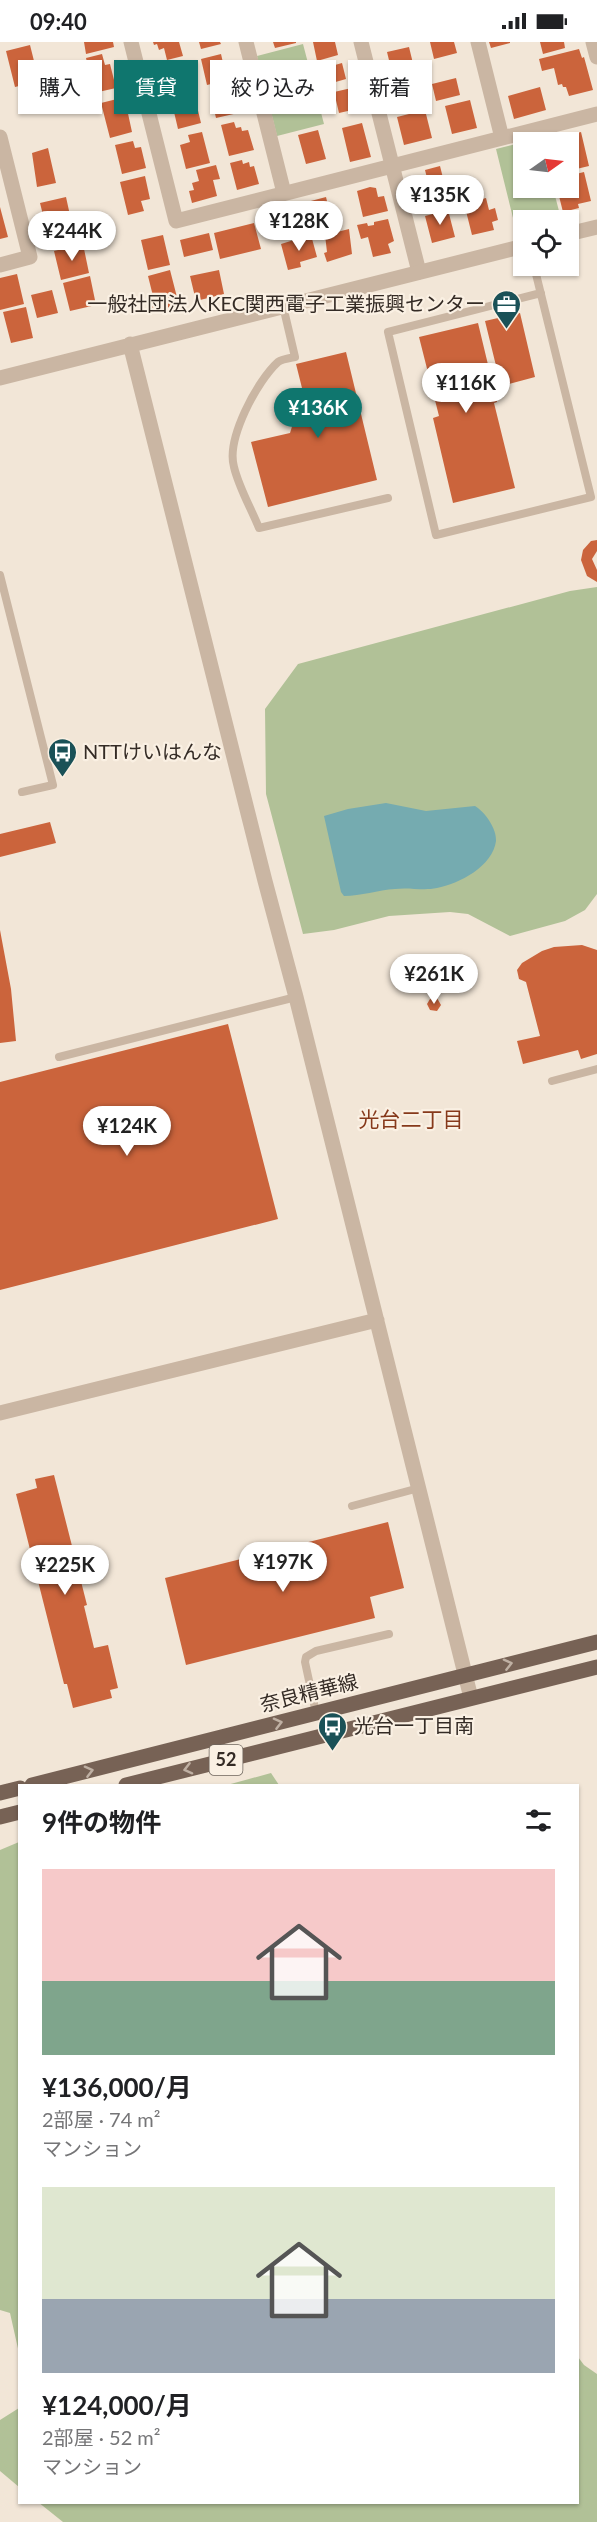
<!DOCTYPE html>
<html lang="ja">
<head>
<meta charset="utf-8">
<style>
	:root { --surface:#fff; --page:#f2f2f2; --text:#202124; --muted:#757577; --accent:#0f766e }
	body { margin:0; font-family:Lato,"Noto Sans JP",sans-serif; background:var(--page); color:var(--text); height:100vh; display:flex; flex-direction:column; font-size:22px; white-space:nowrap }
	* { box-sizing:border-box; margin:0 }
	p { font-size:20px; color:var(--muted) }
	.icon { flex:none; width:33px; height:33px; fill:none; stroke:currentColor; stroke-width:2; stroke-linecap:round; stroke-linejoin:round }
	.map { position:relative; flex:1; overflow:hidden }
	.side { position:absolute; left:18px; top:1742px; width:561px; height:720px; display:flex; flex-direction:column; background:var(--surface); border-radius:0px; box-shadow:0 2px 4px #0004 }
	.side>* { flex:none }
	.guide { position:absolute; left:18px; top:18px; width:561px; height:54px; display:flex; gap:12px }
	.needle { width:39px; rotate:76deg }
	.buttons { position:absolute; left:513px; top:90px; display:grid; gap:12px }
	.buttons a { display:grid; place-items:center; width:66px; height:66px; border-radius:0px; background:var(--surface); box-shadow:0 2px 4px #0004; font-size:30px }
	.price { position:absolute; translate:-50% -51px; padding:0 14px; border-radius:21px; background:#fff; color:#222; font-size:20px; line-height:39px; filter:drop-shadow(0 2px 3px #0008) }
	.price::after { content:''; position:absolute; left:50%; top:36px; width:18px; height:14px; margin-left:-9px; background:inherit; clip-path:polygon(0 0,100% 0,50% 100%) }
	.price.active { background:var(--accent); color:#fff }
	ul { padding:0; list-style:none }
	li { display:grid; align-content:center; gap:12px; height:318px; padding:0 24px }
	li span { display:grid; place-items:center; height:186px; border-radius:0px; color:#555 }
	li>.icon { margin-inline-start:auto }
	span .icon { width:108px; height:108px; fill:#fffc; stroke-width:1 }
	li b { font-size:26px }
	h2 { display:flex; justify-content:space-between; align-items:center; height:72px; padding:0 24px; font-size:26px }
	.tag { padding:0 21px; border-radius:0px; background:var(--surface); box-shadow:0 2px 4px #0004; font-size:21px; line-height:54px }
	.tag.active { background:var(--accent); color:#fff }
	.status { display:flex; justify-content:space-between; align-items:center; height:42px; padding:0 30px; background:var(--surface); direction:ltr }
	.status svg { height:16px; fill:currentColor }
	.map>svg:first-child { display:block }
	.green { fill:#b1c197 }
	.water { fill:#75abb0 }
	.building { fill:#cb643c }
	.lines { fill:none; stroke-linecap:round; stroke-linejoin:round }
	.service { stroke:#cab6a3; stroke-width:8 }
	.minor { stroke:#cab6a3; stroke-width:15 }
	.tertiary { stroke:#cab6a3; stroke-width:15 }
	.primary { stroke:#776255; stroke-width:15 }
	.oneway { stroke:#bfb0a3 }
	.labels { text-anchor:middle; stroke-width:4.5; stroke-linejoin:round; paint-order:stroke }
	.shield { fill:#faf0e3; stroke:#6f665e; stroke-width:1.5 }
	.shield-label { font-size:18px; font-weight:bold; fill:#342b25 }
	.poi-label { font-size:20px; fill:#342b25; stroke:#faf0e3; text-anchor:start }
	.street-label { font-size:20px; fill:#342b25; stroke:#faf0e3 }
	.neighbourhood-label { font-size:21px; fill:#86391b; stroke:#faf0e3 }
</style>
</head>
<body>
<div class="status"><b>09:40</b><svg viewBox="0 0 49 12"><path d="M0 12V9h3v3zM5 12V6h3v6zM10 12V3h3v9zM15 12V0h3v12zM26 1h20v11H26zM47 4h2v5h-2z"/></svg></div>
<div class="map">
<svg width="597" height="2480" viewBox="0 0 597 2480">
	<rect width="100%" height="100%" fill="#f2e6d7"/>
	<!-- green -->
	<path class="green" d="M303 2 324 82 277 94 257 14Z
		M541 96 542 100H524V146H553L559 169 514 180 496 107Z
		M597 545V852L585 868 565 879 510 894 468 872 450 870 389 874 334 888 303 892 266 752 265 667 298 622 570 549Z
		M271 1731 279 1743H227Z
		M19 1800V2311L10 2271 0 2268V1808Z
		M578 2315 584 2323 597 2332V2480H63L38 2460H578Z
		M19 2366V2445L0 2429V2378Z"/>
	<!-- water -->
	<path class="water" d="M386 761 426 769 475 764C485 770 497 787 496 799 493 824 459 842 437 846 423 849 409 845 395 847 378 848 361 854 344 854L341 850 324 774 348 767Z"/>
	<!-- building -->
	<path class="building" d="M84 0H113L114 5 86 12Z
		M153 0H179L183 14 167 18 164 6 159 8 157 2 154 3Z
		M199 0H220L221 2 201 7Z
		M273 0H296V1L275 6Z
		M313 0H335L338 13 317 19Z
		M430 0H454L457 11 434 17Z
		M489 0H510V1L491 6Z
		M540 0H564L565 6 543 12Z
		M30 3 39 39 15 45 6 9Z
		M409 5 419 46 397 51 387 10Z
		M579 7 582 16 584 15 593 48 569 54 566 45H563L562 42 558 43 554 26 542 29 539 17Z
		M102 12 105 23 110 22 116 46 94 51 86 16Z
		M221 12 227 38 207 43 201 17Z
		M183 19 189 45 174 49 168 23Z
		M342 21 346 37 325 43 321 27Z
		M456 36 460 53 436 59 432 42Z
		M356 45 361 66 339 71 334 50Z
		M540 45 546 68 514 77 508 54Z
		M232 46 238 71 216 76 210 51Z
		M194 52 201 81 178 87 171 57Z
		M121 56 124 68 127 67 132 90 110 96 101 61Z
		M470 58 477 86 452 92 445 64Z
		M425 68 432 96 404 103 397 75Z
		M234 80 236 86 241 85 242 89 248 88 254 108 229 114 221 83Z
		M362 81 371 115 350 120 342 86Z
		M318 88 326 117 306 122 298 93Z
		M202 90 210 121 186 127 180 103 190 100 188 93Z
		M581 90 589 124 568 129V100H557L556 96Z
		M133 99 135 106 141 105 146 126 122 132 115 103Z
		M48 106 56 141 37 145 32 111Z
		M242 118 243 122 249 120 250 125 254 124 259 142 237 148 230 121Z
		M216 123 220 137 213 138 217 154 192 161 189 149 194 148 192 141 199 139 196 128Z
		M440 124 449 160 424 166 418 138 427 136 425 128Z
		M584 130 591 159 578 162 579 166 563 170 557 146H568V134Z
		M145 134 150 157 141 159 144 169 128 173 120 140Z
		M370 145 376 146 378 155 384 154 388 169 363 175 357 149Z
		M66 155 73 187 48 193 40 161Z
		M326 155 333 184 290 195 284 169 308 163 307 160Z
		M486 156 489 168 495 166 498 178 492 180 494 188 472 193 464 161Z
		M0 165 8 195 0 197Z
		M448 168 455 195 432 201 425 174Z
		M388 177 394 199 388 202 391 211 373 215 368 195 361 197 357 183 367 181 368 184 374 183V180Z
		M254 181 261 207 220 217 214 191Z
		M349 187 352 212 327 220 324 211 327 210 325 193Z
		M209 191 213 208 184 215 180 198Z
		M163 193 170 223 148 228 141 198Z
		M311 193 317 215 300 220 301 225 288 228 281 202 294 198V200H298L297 197Z
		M83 202 89 231 61 238 54 209Z
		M170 228 179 263 150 270 147 256 153 254 148 234Z
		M219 228 224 252 196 259 190 234Z
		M17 232 24 262 0 268V236Z
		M90 234 96 263 70 269 63 241Z
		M52 248 58 271 37 276 31 253Z
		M26 265 33 296 11 301 3 270Z
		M520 271 535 335 501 344 485 279Z
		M478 281 497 360 494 361 515 446 453 461 433 376 439 374 419 295Z
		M346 310 377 438 268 465 251 400 290 391 295 375 306 362 296 322Z
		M597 498V509L592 517 597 528V540L587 534 581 518 583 508 591 499Z
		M50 780 56 801 0 815V792Z
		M0 888 11 947 16 999 0 1001Z
		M582 903 597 908V1012L581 1017 578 1008 523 1022 517 999 540 994 526 940 519 937 517 928 522 921 542 909 554 905Z
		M437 956 441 963 437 969 430 968 427 962 430 957Z
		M228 982 278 1177 0 1248V1040Z
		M54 1433 87 1563 84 1564 94 1606 108 1603 118 1646 110 1648 112 1656 73 1666 67 1642H64L16 1452 37 1446 35 1437Z
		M388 1480 404 1546 370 1555 375 1576 186 1623 165 1536Z"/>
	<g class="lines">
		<!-- service -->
		<path class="service" d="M534 224 591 455 436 493 388 290 541 251
			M283 264 295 315C290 316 282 317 278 320 257 339 226 397 234 425 239 446 251 466 259 486L388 456
			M0 533 53 743 22 750
			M59 1015 296 955
			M552 1039 597 1027
			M352 1464 419 1446
			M316 1671 305 1620 306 1615 316 1609 389 1592"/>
		<!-- minor -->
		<path class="minor" d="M131 0 176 179 597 72
			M246 0 284 151
			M361 0 419 230
			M478 0 502 96
			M593 0 597 15
			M0 95 30 215 0 223"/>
		<!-- tertiary -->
		<path class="tertiary" d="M568 192 597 185
			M130 302 265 839 296 955 471 1656
			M0 336 524 204
			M0 1371 377 1278"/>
		<!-- primary -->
		<path class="primary" d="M32 1743 597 1600
			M126 1743 597 1625
			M0 1751 20 1746
			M0 1775 20 1770"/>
	</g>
	<!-- one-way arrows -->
	<defs><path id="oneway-chevron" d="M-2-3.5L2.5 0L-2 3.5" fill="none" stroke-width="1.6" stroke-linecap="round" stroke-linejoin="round" transform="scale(1.5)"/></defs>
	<g class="oneway">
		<use href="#oneway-chevron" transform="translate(508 1622) rotate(-14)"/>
		<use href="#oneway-chevron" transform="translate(278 1681) rotate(-14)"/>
		<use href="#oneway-chevron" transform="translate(188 1727) rotate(166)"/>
		<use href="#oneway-chevron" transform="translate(89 1729) rotate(-14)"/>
	</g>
	<!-- icons -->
	<defs>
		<symbol id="office-pin" viewBox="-11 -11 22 30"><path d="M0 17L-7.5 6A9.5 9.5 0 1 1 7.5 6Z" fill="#1a5157" stroke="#faf0e3"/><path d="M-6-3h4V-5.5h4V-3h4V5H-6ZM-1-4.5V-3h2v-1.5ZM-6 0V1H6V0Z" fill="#fff"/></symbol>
		<symbol id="bus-pin" viewBox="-11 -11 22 30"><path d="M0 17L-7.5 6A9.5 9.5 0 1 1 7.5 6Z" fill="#1a5157" stroke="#faf0e3"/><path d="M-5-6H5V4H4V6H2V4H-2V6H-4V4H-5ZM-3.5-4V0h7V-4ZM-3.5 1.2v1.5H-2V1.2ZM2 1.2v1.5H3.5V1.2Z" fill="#fff"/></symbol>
	</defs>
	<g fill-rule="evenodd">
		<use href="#office-pin" x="490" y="246" width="33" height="45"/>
		<use href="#bus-pin" x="46" y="694" width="33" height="45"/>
		<use href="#bus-pin" x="316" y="1668" width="33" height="45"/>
	</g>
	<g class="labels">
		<!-- shield labels -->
		<rect class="shield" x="209.5" y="1703" width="33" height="30" rx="4.5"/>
		<g class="shield-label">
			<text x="226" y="1724">52</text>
		</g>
		<!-- poi labels -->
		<g class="poi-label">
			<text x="485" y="269" text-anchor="end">一般社団法人KEC関西電子工業振興センター</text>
			<text x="83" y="717">NTTけいはんな</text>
			<text x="354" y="1691">光台一丁目南</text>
		</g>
		<!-- street labels -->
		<g class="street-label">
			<text transform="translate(309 1651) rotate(-14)" y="7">奈良精華線</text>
		</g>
		<!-- neighbourhood labels -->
		<g class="neighbourhood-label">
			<text x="411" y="1085">光台二丁目</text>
		</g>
	</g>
</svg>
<div class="buttons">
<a><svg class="needle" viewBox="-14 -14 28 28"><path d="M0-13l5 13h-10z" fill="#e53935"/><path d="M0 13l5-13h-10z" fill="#757577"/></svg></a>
<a><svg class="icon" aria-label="locate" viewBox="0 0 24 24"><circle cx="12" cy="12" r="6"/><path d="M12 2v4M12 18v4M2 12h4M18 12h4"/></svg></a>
</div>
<b class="price" style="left:440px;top:184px">¥135K</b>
<b class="price" style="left:299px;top:210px">¥128K</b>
<b class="price" style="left:72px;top:220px">¥244K</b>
<b class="price" style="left:466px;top:372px">¥116K</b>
<b class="price active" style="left:318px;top:397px">¥136K</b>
<b class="price" style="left:434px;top:963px">¥261K</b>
<b class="price" style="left:127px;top:1115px">¥124K</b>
<b class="price" style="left:283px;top:1551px">¥197K</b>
<b class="price" style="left:65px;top:1554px">¥225K</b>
<div class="guide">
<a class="tag">購入</a>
<a class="tag active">賃貸</a>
<a class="tag">絞り込み</a>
<a class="tag">新着</a>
</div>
<section class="side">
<h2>9件の物件<svg class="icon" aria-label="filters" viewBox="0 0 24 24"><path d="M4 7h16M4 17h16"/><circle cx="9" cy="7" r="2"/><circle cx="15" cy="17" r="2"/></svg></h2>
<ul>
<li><span style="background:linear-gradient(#f6c9c9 60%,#7fa58c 0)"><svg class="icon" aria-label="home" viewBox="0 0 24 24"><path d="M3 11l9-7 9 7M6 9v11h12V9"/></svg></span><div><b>¥136,000/月</b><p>2部屋 · 74 m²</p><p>マンション</p></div></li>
<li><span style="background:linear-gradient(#dfe7d0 60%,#9aa5b1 0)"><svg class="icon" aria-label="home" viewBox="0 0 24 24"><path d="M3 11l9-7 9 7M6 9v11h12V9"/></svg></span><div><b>¥124,000/月</b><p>2部屋 · 52 m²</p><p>マンション</p></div></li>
</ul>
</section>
</div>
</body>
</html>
